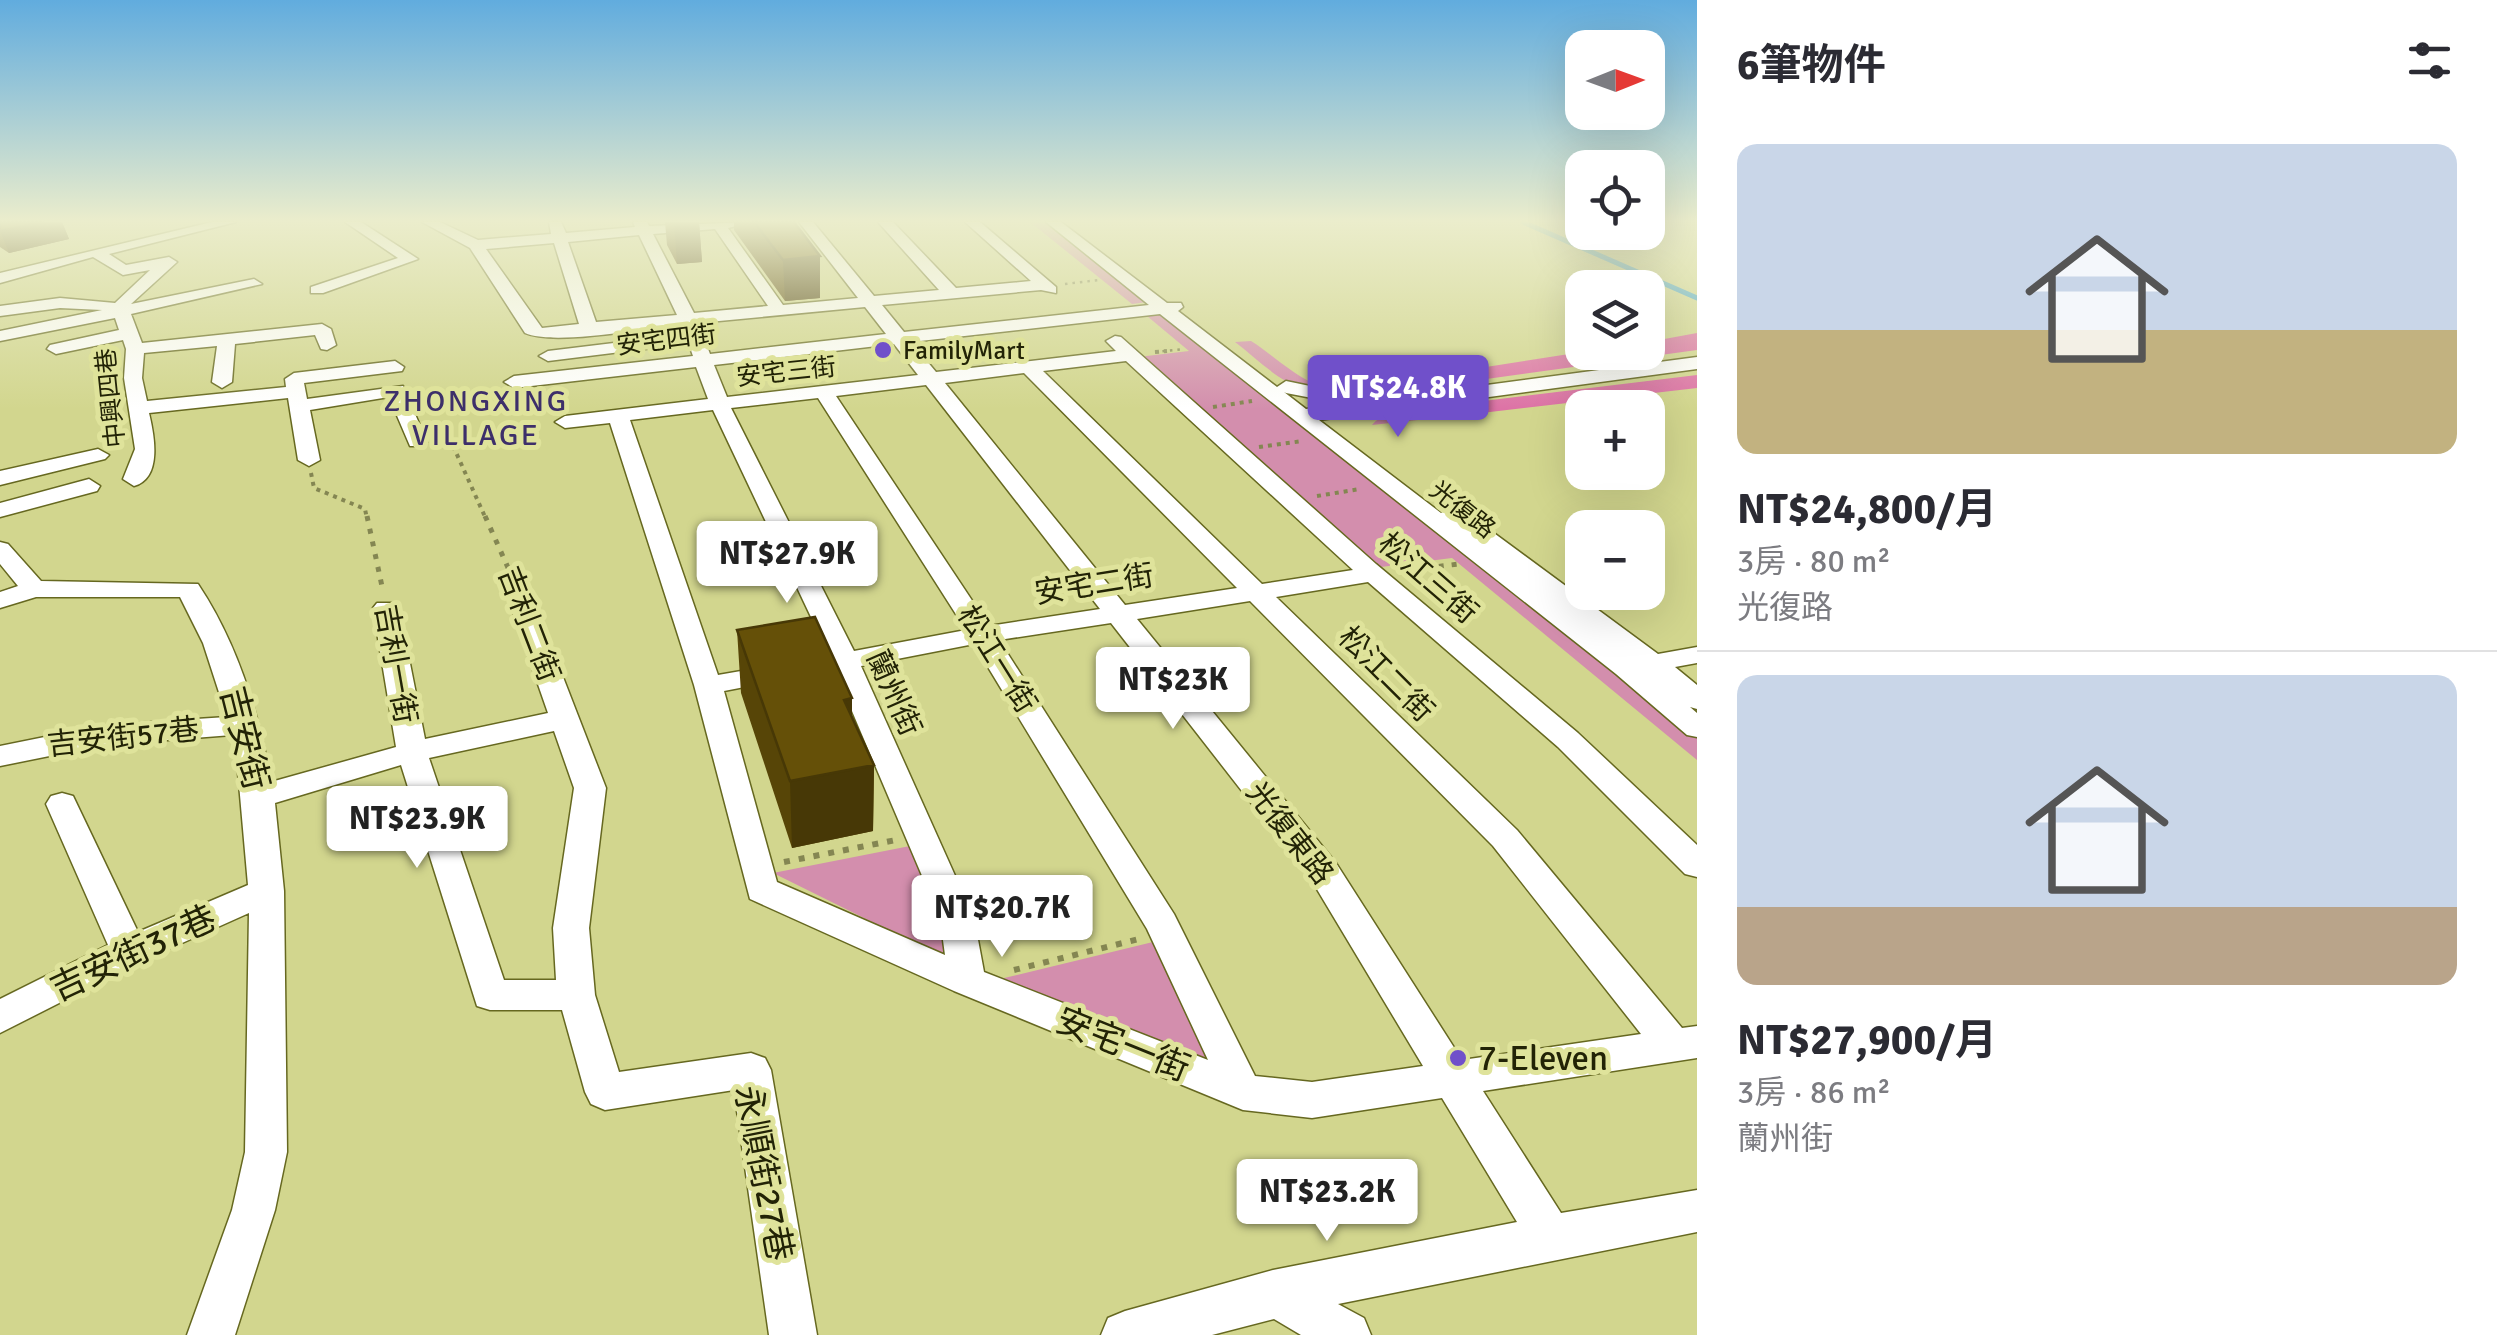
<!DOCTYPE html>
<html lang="zh-TW">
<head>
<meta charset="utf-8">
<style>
	:root { --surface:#fff; --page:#f2f2f3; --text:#2b2b33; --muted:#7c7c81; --line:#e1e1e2; --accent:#7050ca }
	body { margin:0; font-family:Signika,"Noto Sans TC",sans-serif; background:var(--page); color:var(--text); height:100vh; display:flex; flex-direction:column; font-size:38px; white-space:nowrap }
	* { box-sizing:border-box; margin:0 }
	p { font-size:32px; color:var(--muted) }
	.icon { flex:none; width:55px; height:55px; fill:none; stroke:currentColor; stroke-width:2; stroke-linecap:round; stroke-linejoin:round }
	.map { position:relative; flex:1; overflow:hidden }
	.side { display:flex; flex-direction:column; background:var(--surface); width:800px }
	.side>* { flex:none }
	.needle { width:65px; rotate:89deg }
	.controls { position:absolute; left:1565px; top:30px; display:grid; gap:20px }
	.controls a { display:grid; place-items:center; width:100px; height:100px; border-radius:20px; background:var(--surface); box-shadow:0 10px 40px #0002; font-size:50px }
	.price { position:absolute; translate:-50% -85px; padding:0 22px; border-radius:10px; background:#fff; color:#222; font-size:32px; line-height:65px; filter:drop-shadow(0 2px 5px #0008) }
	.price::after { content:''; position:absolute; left:50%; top:60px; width:30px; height:22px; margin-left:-15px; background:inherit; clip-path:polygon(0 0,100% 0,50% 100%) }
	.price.selected { background:var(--accent); color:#fff }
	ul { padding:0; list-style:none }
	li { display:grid; align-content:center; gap:20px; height:530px; padding:0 40px }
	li+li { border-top:2px solid var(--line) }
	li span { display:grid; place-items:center; height:310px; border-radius:20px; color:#555 }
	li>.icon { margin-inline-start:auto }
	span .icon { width:180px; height:180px; fill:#fffc; stroke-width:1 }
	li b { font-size:42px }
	h2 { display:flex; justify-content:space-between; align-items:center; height:120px; padding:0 40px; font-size:42px }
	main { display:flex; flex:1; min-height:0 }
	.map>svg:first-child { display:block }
	.green { fill:#d38ead }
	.forest { fill:#dd73a6 }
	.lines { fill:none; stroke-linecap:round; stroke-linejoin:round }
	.stream { stroke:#38a1cf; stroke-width:5 }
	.minor-casing { stroke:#666820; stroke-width:3 }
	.path-far3 { stroke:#848652; stroke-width:2.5; stroke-dasharray:2.5 5; stroke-linecap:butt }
	.path-far2 { stroke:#848652; stroke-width:4; stroke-dasharray:4 5; stroke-linecap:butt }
	.path-far1 { stroke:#848652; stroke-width:5; stroke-dasharray:5 8; stroke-linecap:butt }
	.path { stroke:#848652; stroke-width:6; stroke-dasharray:6 9; stroke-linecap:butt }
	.minor { fill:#fff; fill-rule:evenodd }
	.wall { fill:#574507 }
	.shaded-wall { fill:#473806 }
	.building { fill:#655008; stroke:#473806; stroke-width:2.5 }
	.poi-dot { fill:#7050ca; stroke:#dfe39b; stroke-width:4 }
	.labels { text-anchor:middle; stroke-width:10; stroke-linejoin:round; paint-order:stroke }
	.far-street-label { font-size:25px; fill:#222306; stroke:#dfe39b }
	.far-poi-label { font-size:25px; fill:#222306; stroke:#dfe39b; text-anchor:start }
	.far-quarter-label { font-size:30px; letter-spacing:2.5px; fill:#3d2f6a; stroke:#dfe39b }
	.street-label { font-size:30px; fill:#222306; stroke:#dfe39b }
	.near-street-label { font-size:35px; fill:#222306; stroke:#dfe39b }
	.near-poi-label { font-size:35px; fill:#222306; stroke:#dfe39b; text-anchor:start }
</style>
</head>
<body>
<main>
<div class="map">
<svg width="1697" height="1335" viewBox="0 0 1697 1335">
	<rect width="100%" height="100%" fill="#d2d68e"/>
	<!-- green -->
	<path class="green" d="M1030 222H1050L1155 301 1132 304Z
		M1167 313 1697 734V760L1452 558 1373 568 1138 357 1189 351 1147 316Z
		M1251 341C1272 354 1295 377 1318 385 1356 400 1400 365 1436 386 1389 391 1331 405 1286 381 1268 371 1251 354 1235 342Z
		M1459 404 1473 414 1372 425C1388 405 1435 408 1459 404Z
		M910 846 953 962 773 873Z
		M1153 942 1225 1075 1000 979Z"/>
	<!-- forest -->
	<path class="forest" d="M1697 333V350L1436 386 1422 377 1582 352H1648V342Z
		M1697 375V388L1473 414 1459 404Z"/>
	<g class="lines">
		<!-- stream -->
		<path class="stream" d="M1523 222 1697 298"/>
		<defs>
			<path id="minor" d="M212 222H236L109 254 126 265 169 257 177 262 131 304 254 279 262 284 131 314 142 343 322 324 331 329 336 345 327 350 321 349 315 335 235 344 232 382 222 388 212 382 217 346 144 353 142 378 147 401 286 387 285 379 294 373 395 361 404 367 402 371 304 383 307 399 403 386 427 442 424 446H410L389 397 310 410 320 460 309 466 298 460 288 398 149 413C154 434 163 478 134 486L123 479 135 449 124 378 126 349 123 340 56 354 47 349 50 345 119 330 115 318 0 341V331L102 310 60 308 0 316V306L60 298 115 303 150 270 123 275 93 257 0 283V273Z
				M345 222H361L418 259 323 293H311V287L398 258Z
				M422 222H440L478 240 551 234 549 222H561L566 233 635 227 633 222H647L649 226 752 222 728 228 783 305 858 298 799 222H813L874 296 939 290 878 222H893L956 288 1031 281 965 222H980L1056 287V293L1041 290 882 305 904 332 1149 305 1046 222H1061L1167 303H1181L1183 307 1178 311 1277 387 1286 381 1358 396 1359 402 1697 357V369L1319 420 1441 513 1452 506 1460 508 1658 654 1697 647V663L1675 667 1697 685V709L1690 707 1697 713V737L1687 735 1616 674 1160 314 911 342 936 372 1116 351 1106 341 1115 336 1121 337 1376 564 1578 733 1697 845V877L1685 874 1558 747 1368 582 1276 597 1517 830 1682 1028 1697 1026V1058L1483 1091 1561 1213 1697 1190V1232L1338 1304 1364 1318 1371 1335H1301L1274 1319 1212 1335H1101L1108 1318 1125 1311 1273 1270 1517 1222 1442 1098 1312 1118 1243 1110 954 991 750 899 694 685 610 423 565 428 555 422 565 416 708 399 696 367 514 388 504 382 514 376 693 356 682 325C645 328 554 346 525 333L470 248ZM715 229 768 306 694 313 653 234ZM639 235 677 315 596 322 568 242ZM554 243 579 324 542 328 486 249ZM865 307 886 334 710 354 698 323ZM894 344 918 375 727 397 714 365ZM1126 361 1353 570 1262 584 1043 371ZM1024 373 1237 588 1125 605 945 383ZM926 385 1100 609 989 626 836 396ZM1284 392 1286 393 1343 404 1306 409ZM818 398 966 630 854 651 731 408ZM713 410 829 655 817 658 813 664 817 670 835 671 940 918 945 955 777 882 724 691 785 679 789 673 775 665 718 675 630 420ZM1250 601 1493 846 1641 1034 1462 1060 1336 863 1137 619ZM1111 623 1312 881 1423 1066 1312 1082 1255 1076 1174 914 999 640ZM974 644 1147 929 1208 1060 984 972 974 918 861 666Z
				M655 338 664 343 661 347 548 361 539 356 548 351Z
				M98 449 109 455 105 459 0 485V471Z
				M89 479 100 486 97 491 0 517V503Z
				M0 542 8 544 41 581 198 584C238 644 259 714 271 782L396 747 373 608 377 603H395L399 608 425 739 548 713 503 584 516 576 525 579 606 788 589 928 595 995 619 1072 751 1053 765 1058 771 1070 817 1335H769L734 1090 605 1110 591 1104 585 1092 562 1010H490L477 1006 401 765 275 803 284 891 287 1152 275 1210 235 1335H187L232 1210 245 1152 249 913 142 961 0 1033V999L108 945 46 804 51 796 62 793 73 796 138 932 248 885 236 750 232 735 104 745 0 766V746L104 725 227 717 203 643 180 597H36L0 608V592L18 586 0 564ZM554 731 574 788 553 928 556 980H504L429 758Z"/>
		</defs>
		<!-- minor casing -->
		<use href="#minor" class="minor-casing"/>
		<!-- path-far3 -->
		<path class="path-far3" d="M1065 284 1099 280
			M1155 352 1184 349"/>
		<!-- path-far2 -->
		<path class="path-far2" d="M1155 352 1167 351
			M1213 407 1252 401
			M434 445 454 448 486 519
			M1259 447 1303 441
			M311 473 314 488 365 509 367 519
			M1317 496 1360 489"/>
		<!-- path-far1 -->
		<path class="path-far1" d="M367 516 383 591
			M485 516 509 570
			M1400 571 1459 564"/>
		<!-- path -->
		<path class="path" d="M784 862 896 840
			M1014 970 1139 939"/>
		<!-- minor -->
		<use href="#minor" class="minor"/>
	</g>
	<!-- wall -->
	<path class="wall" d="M0 222H62L69 239 9 253 0 247Z
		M665 222H699L702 262 677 264 667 245Z
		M734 222H794L820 256V298L785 301 734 230Z
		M737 630 852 717 874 765 873 831 792 848 741 693Z"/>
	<!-- shaded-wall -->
	<path class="shaded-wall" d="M44 222H62L69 239 9 253 0 231Z
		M674 222H699L702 262 677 264Z
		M820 256V298L785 301 783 260Z
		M852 698V763L844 700Z
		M874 765 873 831 792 848 790 781Z"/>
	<!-- building -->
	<path class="building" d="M0 222H44L0 231Z
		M754 222H794L820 256 783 260Z
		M815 617 852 698 844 700 874 765 790 781 737 630Z"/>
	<!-- sky -->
	<linearGradient id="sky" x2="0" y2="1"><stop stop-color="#61acde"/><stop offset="0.54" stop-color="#ebedcc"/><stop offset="1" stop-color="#ebedcc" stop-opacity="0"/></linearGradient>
	<rect width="1697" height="409" fill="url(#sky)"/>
	<!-- markers -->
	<g class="poi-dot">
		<circle cx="883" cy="350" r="10"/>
		<circle cx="1458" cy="1058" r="10"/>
	</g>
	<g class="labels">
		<!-- far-street labels -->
		<g class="far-street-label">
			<text transform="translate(666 339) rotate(-7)" y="9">安宅四街</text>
			<text transform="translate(786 371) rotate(-6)" y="9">安宅三街</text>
			<text transform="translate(110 398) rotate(-96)" y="9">中興四巷</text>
			<text transform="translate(1463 509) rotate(38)" y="9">光復路</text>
		</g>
		<!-- far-poi labels -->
		<g class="far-poi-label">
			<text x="903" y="359">FamilyMart</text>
		</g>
		<!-- far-quarter labels -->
		<g class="far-quarter-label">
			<text x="476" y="411">ZHONGXING<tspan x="476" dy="34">VILLAGE</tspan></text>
		</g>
		<!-- street labels -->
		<g class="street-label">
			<text transform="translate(1428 578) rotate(41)" y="10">松江三街</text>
			<text transform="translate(1094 584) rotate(-9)" y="10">安宅二街</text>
			<text transform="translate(529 624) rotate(69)" y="10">吉利二街</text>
			<text transform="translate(997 659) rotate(58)" y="10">松江一街</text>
			<text transform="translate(396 664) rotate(80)" y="10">吉利一街</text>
			<text transform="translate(1386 674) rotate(45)" y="10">松江二街</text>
			<text transform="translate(894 693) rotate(66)" y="10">蘭州街</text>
			<text transform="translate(123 737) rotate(-6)" y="10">吉安街57巷</text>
			<text transform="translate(1290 833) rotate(52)" y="10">光復東路</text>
		</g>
		<!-- near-street labels -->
		<g class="near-street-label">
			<text transform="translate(245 738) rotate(76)" y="12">吉安街</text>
			<text transform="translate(133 953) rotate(-25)" y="12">吉安街37巷</text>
			<text transform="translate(1123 1044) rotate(22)" y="12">安宅一街</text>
			<text transform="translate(764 1173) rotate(79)" y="12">永順街27巷</text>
		</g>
		<!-- near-poi labels -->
		<g class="near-poi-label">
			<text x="1478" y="1070">7-Eleven</text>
		</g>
	</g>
</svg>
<div class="controls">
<a><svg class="needle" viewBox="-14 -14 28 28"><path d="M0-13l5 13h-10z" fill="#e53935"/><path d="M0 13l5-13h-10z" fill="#7c7c81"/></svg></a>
<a><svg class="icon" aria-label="locate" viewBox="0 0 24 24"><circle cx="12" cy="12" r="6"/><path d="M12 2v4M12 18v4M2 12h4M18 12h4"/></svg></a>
<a><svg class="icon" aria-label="layers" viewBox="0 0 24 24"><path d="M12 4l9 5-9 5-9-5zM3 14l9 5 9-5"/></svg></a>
<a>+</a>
<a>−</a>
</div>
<b class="price selected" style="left:1398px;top:440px">NT$24.8K</b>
<b class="price" style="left:787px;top:606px">NT$27.9K</b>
<b class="price" style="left:1173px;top:732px">NT$23K</b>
<b class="price" style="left:417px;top:871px">NT$23.9K</b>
<b class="price" style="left:1002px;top:960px">NT$20.7K</b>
<b class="price" style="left:1327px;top:1244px">NT$23.2K</b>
</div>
<section class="side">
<h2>6筆物件<svg class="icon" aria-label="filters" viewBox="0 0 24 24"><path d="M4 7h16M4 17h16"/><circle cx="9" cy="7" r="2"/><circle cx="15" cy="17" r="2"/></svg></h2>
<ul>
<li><span style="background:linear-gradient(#c9d6e8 60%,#c2b280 0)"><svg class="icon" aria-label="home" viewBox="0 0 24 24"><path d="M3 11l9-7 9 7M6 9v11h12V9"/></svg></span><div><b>NT$24,800/月</b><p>3房 · 80 m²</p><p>光復路</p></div></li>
<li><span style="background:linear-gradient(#c9d6e8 75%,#b9a48a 0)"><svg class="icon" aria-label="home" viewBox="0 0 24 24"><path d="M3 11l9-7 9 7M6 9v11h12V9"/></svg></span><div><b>NT$27,900/月</b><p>3房 · 86 m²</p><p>蘭州街</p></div></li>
</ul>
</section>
</main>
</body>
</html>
